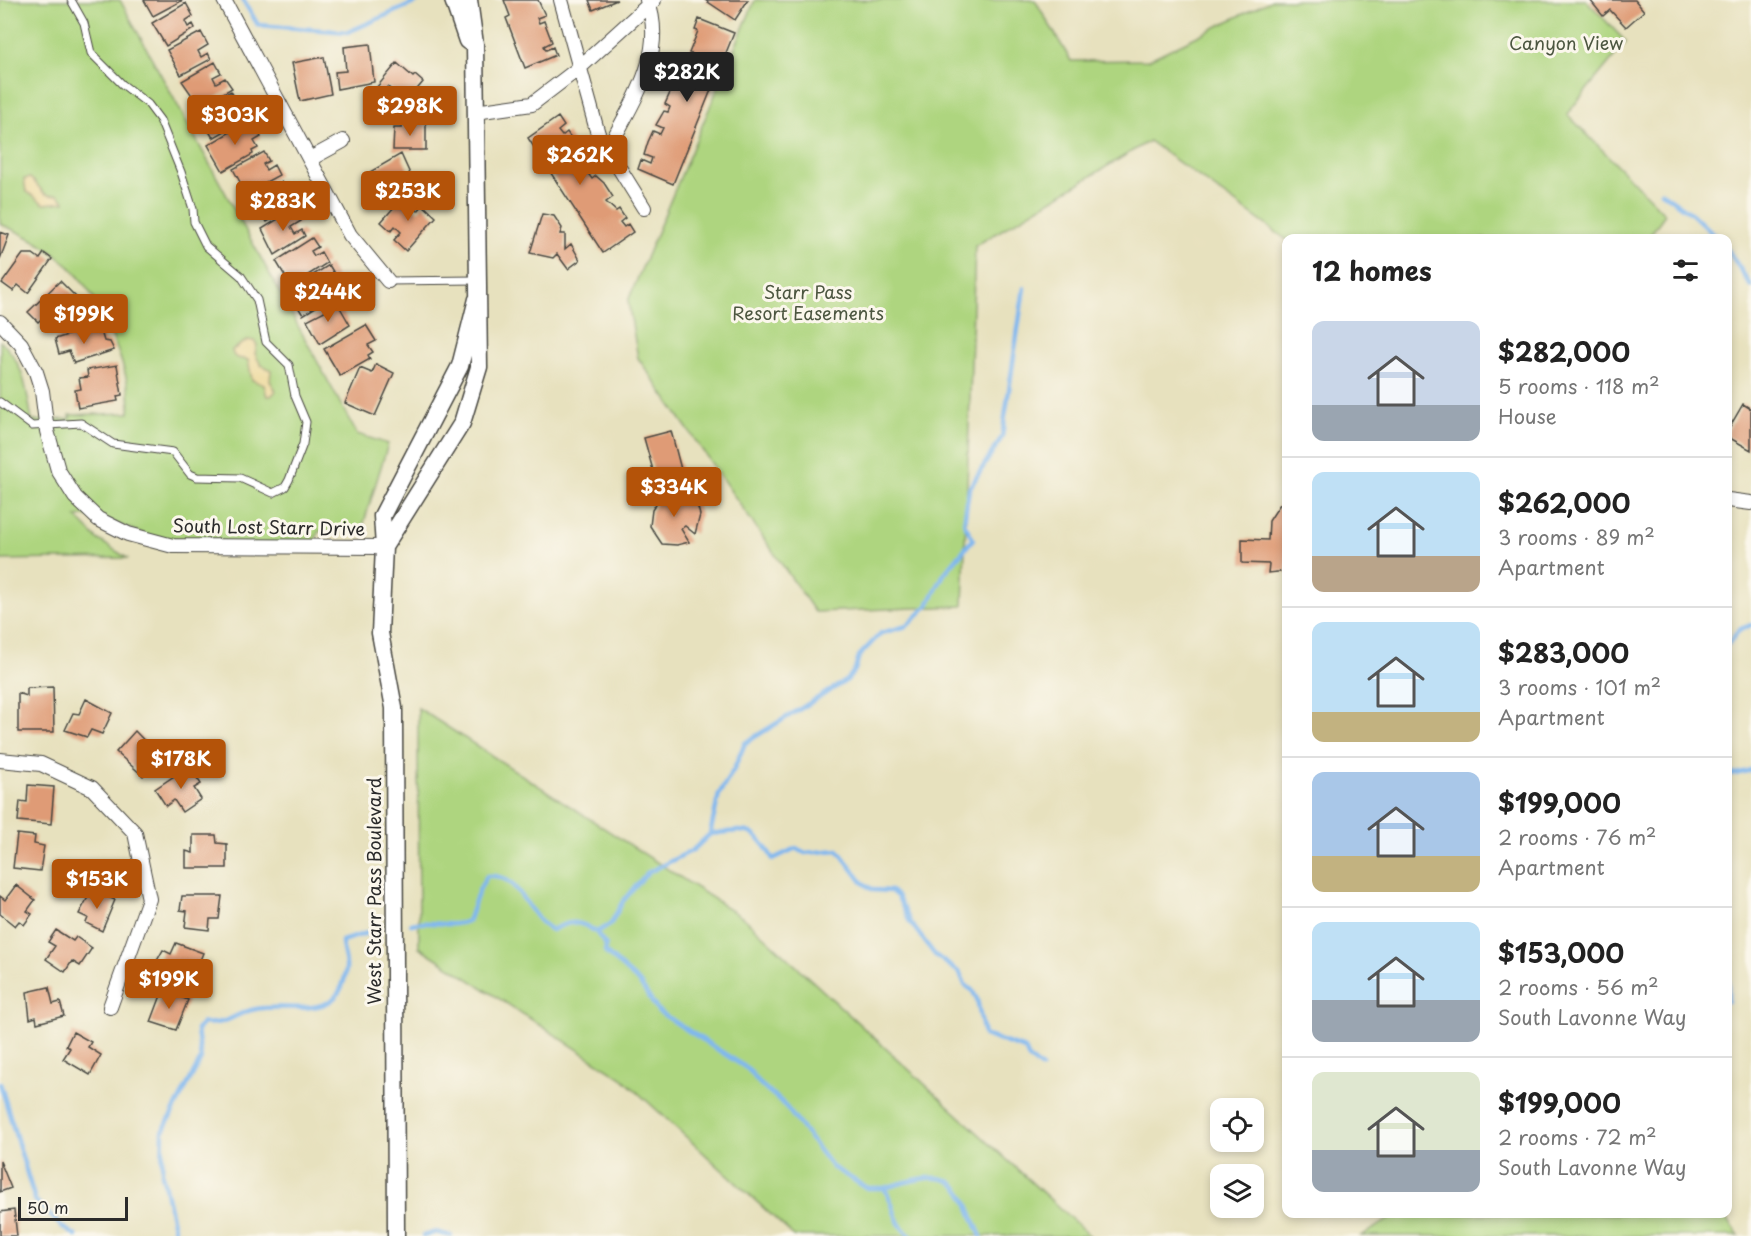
<!DOCTYPE html>
<html lang="en">
<head>
<meta charset="utf-8">
<style>
	:root { --surface:#fff; --page:#f2f2f2; --text:#222; --muted:#767676; --line:#e0e0e0; --accent:#b45309 }
	body { margin:0; font-family:"Playpen Sans",sans-serif; background:var(--page); color:var(--text); height:100vh; display:flex; flex-direction:column; font-size:22px; white-space:nowrap }
	* { box-sizing:border-box; margin:0 }
	p { font-size:20px; color:var(--muted) }
	.icon { flex:none; width:33px; height:33px; fill:none; stroke:currentColor; stroke-width:2; stroke-linecap:round; stroke-linejoin:round }
	.map { position:relative; flex:1; overflow:hidden }
	.side { position:absolute; left:1282px; top:234px; width:450px; height:984px; display:flex; flex-direction:column; background:var(--surface); border-radius:12px; box-shadow:0 3px 9px #0003 }
	.side>* { flex:none }
	.buttons { position:absolute; left:1210px; top:1098px; display:grid; gap:12px }
	.buttons a { display:grid; place-items:center; width:54px; height:54px; border-radius:12px; background:var(--surface); box-shadow:0 3px 9px #0003; font-size:30px }
	.scale { position:absolute; left:18px; bottom:15px; width:110px; box-sizing:border-box; padding-left:6px; border:3px solid #2b2b2b; border-top:0; font-size:16px; line-height:21px; white-space:nowrap; color:#2b2b2b; -webkit-text-stroke:4px #fbf7ec; paint-order:stroke }
	.price { position:absolute; translate:-50% -51px; padding:0 14px; border-radius:6px; background:var(--accent); color:#fff; font-size:20px; line-height:39px; filter:drop-shadow(0 2px 3px #0008) }
	.price::after { content:''; position:absolute; left:50%; top:36px; width:18px; height:14px; margin-left:-9px; background:inherit; clip-path:polygon(0 0,100% 0,50% 100%) }
	.price.selected { background:#222; color:#fff }
	ul { padding:0; list-style:none }
	li { display:flex; align-items:center; gap:18px; height:150px; padding:0 30px }
	li+li { border-top:2px solid var(--line) }
	li span { display:grid; place-items:center; flex:none; width:168px; height:120px; border-radius:12px; color:#555 }
	li>.icon { margin-inline-start:auto }
	span .icon { width:72px; height:72px; fill:#fffc; stroke-width:1 }
	li b { font-size:26px }
	h2 { display:flex; justify-content:space-between; align-items:center; height:72px; padding:0 30px; font-size:26px }
	.map>svg:first-child { display:block }
	.green { fill:#aed57f; stroke:#6c8055; stroke-width:1.5 }
	.sand { fill:#eeda9e; stroke:#8c8264; stroke-width:1.5 }
	.lines { fill:none; stroke-linecap:round; stroke-linejoin:round }
	.stream { stroke:#7fb7ef; stroke-width:4.5 }
	.building { fill:#df9b76 }
	.service-casing { stroke:#474641; stroke-width:9 }
	.minor-casing { stroke:#474641; stroke-width:16 }
	.tertiary-casing { stroke:#474641; stroke-width:19 }
	.service { stroke:#fff; stroke-width:7 }
	.minor { stroke:#fff; stroke-width:14 }
	.tertiary { stroke:#fff; stroke-width:16 }
	.labels { text-anchor:middle; stroke-width:6; stroke-linejoin:round; paint-order:stroke }
	.park-label { font-size:18px; fill:#4c5640; stroke:#fbf7ec }
	.street-label { font-size:18px; fill:#2b2b2b; stroke:#fbf7ec }
</style>
</head>
<body>
<div class="map">
<svg width="1751" height="1236" viewBox="0 0 1751 1236">
	<rect width="100%" height="100%" fill="#fbf7ec"/>
	<filter id="ink" filterUnits="userSpaceOnUse"><feTurbulence type="fractalNoise" baseFrequency=".0167" numOctaves="2"/><feDisplacementMap in="SourceGraphic" scale="12" xChannelSelector="R" yChannelSelector="G"/><feConvolveMatrix kernelMatrix="1 2 1 2 8 2 1 2 1" color-interpolation-filters="sRGB"/></filter>
	<filter id="wash" filterUnits="userSpaceOnUse"><feTurbulence type="fractalNoise" baseFrequency=".008" numOctaves="4" result="noise"/><feDisplacementMap in="SourceGraphic" scale="24" xChannelSelector="R" yChannelSelector="G"/><feGaussianBlur stdDeviation="1.35" result="paint"/><feColorMatrix in="noise" values="0 0 0 0 0 0 0 0 0 0 0 0 0 0 0 0 0 1.4 0 .05"/><feComposite in="paint" operator="in"/></filter>
	<g filter="url(#wash)">
		<rect width="100%" height="100%" fill="#e7e1be"/>
		<!-- green -->
		<path class="green" d="M0 0H120L357 434 388 444 362 529 319 531 312 547H177L94 515 76 517 97 539 127 558 0 560V341C24 361 27 392 32 421L70 419V415L129 413C132 390 124 368 116 346 92 281 64 250 0 224Z
			M755 0H1035L1071 61 1148 60 1272 0H1586L1626 42 1567 114 1665 214 1648 238 1287 240 1149 141 975 246 963 606 815 612 638 358 628 301Z
			M418 708 745 919 1090 1236H794L622 1078 419 947Z
			M1398 1214H1722L1739 1236H1361Z"/>
		<!-- sand -->
		<path class="sand" d="M30 178C43 187 40 198 58 195L65 202 44 204 26 191 24 179Z
			M248 340 254 341 257 345 255 354 261 365 271 370 270 381 276 391 271 396H267L264 385 252 380 248 360C240 358 233 360 232 350Z"/>
		<g class="lines">
			<!-- stream -->
			<path class="stream" d="M243 0 258 25 348 32 421 0
				M1661 192 1692 214 1717 238
				M1728 250 1751 286
				M1728 644 1740 629 1751 625
				M1728 776 1751 770
				M710 834C747 830 752 824 773 859L796 848 805 853 838 850 862 882 873 890 891 891 898 897 910 922 935 955 960 973 965 985 972 990 977 999 984 1035 1025 1049 1029 1059 1042 1068
				M411 924C431 919 448 929 468 921 475 905 476 891 487 876 521 872 525 917 552 930 570 920 579 920 596 932L610 925 623 901 647 873 693 850 710 834 719 794 734 769 745 743 847 680 855 670 859 656 881 633 907 626 928 605 944 574 973 539 964 523 969 489 1002 437 1024 288
				M596 932 606 945 605 952 639 982 658 1011 748 1069 760 1084 783 1103 832 1167 867 1188H884C896 1205 892 1223 911 1236
				M1728 980V1002
				M0 1083 35 1200 60 1225 76 1236
				M884 1188C904 1183 940 1169 956 1186 968 1198 973 1221 981 1236
				M176 1236 162 1174 163 1131 201 1059 197 1030 203 1023C228 1026 234 1013 256 1009 291 1002 341 1024 346 969 347 960 342 951 342 941L370 932
				M423 1236 436 1232 451 1236"/>
		</g>
		<g id="blocks">
			<!-- building -->
			<path class="building" d="M144 0H183L153 16Z
				M504 0H538L545 15 537 18 539 23 544 21 552 42 544 46 546 50 553 47 556 55 525 68 506 18 510 16Z
				M589 0H617L593 10Z
				M705 0H748L735 20Z
				M1590 0H1635L1644 11 1626 27 1610 10 1603 16Z
				M186 3 193 16 185 21 188 27 193 24 195 28 166 46 152 23Z
				M699 19 734 33 673 184 638 169 641 160 650 164 652 158 644 155 648 142 653 131 660 134 663 128 656 125 664 111 668 112 670 107 665 104 675 82 680 84 685 71 680 69 685 58 692 61 694 55 689 53 698 31 695 30Z
				M201 32 208 45 198 51 201 57 208 53 211 59 181 75 167 50Z
				M370 44 374 82 337 89 335 72 346 71 344 47Z
				M324 57 331 94 300 101 292 63Z
				M215 62 221 73 213 77 216 83 225 78 232 88 200 107 182 81Z
				M397 63 413 77 415 75 423 82 399 111 389 102 396 94 388 87 383 93 376 88Z
				M231 91 239 105 233 109 235 113 239 111 244 120 213 138 197 111Z
				M558 117 564 126 558 131 562 136 567 132 573 141 571 143 576 150 572 153 575 158 581 154 593 172 589 175 592 179 596 176 604 183 613 197 606 202 616 211 619 209 625 218 620 222 624 227 628 224 633 232 603 253 528 138Z
				M251 120 261 137 254 141 258 148 252 151 253 154 223 171 208 145Z
				M402 123H426V150H393L394 128H402Z
				M264 152 269 161 263 164 266 170 274 165 279 175 246 193 233 169Z
				M401 154 415 185 386 202 370 172Z
				M281 182 285 188 281 190 285 198 291 195 296 204 267 222 253 198Z
				M403 197 418 211 423 205 436 217 406 251 394 240 401 232 395 226 391 231 381 222Z
				M294 209 301 221 291 227 295 234 302 230 305 236 275 255 262 229Z
				M542 214 554 216 562 228 560 234H565V249L571 244 580 260 568 269 557 254 553 258 530 253Z
				M0 232 9 235 0 259Z
				M312 238 318 247 311 251 314 256 321 252 327 263 291 286 276 261Z
				M44 253 52 259 28 293 18 285 13 291 2 283 23 254H33L40 259Z
				M329 265 341 285 334 289 337 294 303 315 290 294 294 293 291 289Z
				M60 281 81 302 61 322 50 311 38 322 28 312Z
				M338 304 350 325 320 344 307 320Z
				M366 325 376 341 368 345 373 352 368 355 370 359 340 376 324 349Z
				M93 327 101 331 104 341 110 342 114 350 74 363 69 351 59 354 55 339Z
				M376 364 394 373 375 416 345 403 360 368 372 373Z
				M117 365 122 395 117 396 118 401 78 408 75 390 81 389 79 378 88 377 87 370Z
				M1743 404 1751 409V450L1728 437V430Z
				M671 431 684 481 658 488 644 438Z
				M684 491 697 504 700 515 695 534 685 526 681 529 689 542 677 545 662 544 650 526 652 510 656 504 652 497Z
				M1287 503V571L1268 573 1269 564 1242 563V539L1268 540 1269 521 1280 504Z
				M53 687 54 732H18V693L27 696V688Z
				M86 699 112 713 102 734 91 730 87 737 65 730 73 713 79 714Z
				M135 731 160 757 143 776 116 752Z
				M189 766 201 784 194 788 201 799 182 812 174 800 166 806 155 789Z
				M28 785 54 787 51 824 18 821 20 801 27 802Z
				M17 834 35 836 34 844 44 846 40 871 13 868Z
				M193 835H216L217 843 227 844V868H186V851L193 853Z
				M16 885 35 900 27 911 32 914 24 925 19 921 15 926 0 914V896L5 900Z
				M92 890 115 900 102 931 86 923 88 918 79 914Z
				M182 896H222L219 919H210L209 930 185 927 187 911 180 910Z
				M56 930 73 941 76 937 92 948 80 966 72 961 65 972 46 959 55 946 48 942Z
				M176 943 203 953 191 982 154 966 163 950 171 954Z
				M49 987 53 1004 60 1002 64 1016 37 1023 36 1017 30 1019 27 992Z
				M163 990 188 1000 176 1030 151 1022Z
				M73 1032 91 1042 88 1047 101 1055 90 1075 63 1059 70 1048 66 1046Z
				M0 1161 11 1188 0 1192Z
				M14 1210 17 1236H0V1212Z"/>
		</g>
	</g>
	<g filter="url(#ink)">
		<use href="#blocks" fill-opacity="0" stroke="#474641" stroke-width="1.5"/>
		<g class="lines">
			<defs>
				<path id="service" d="M388 281 477 280
					M0 402 32 426 81 423 113 444 173 452 190 474 197 477 240 478 273 493 285 487 289 480 303 444 306 422 295 396 289 365 266 342 257 300 241 276 206 246 194 222 193 209 181 172 160 120 148 104 122 84 91 53 84 23 71 0"/>
				<path id="minor" d="M224 0 350 235 388 281
					M561 0 598 134 644 208
					M475 112 532 104 579 68 654 0
					M608 150C631 103 668 54 647 0
					M310 159 343 141
					M0 322 21 344 36 372 42 391 47 431 58 470 75 497 98 519 128 534 173 546 384 547
					M1728 500 1751 503
					M0 760 41 764 92 788 135 833 149 899 110 1007"/>
				<path id="tertiary" d="M453 0 467 41
					M384 547 462 423 479 367 475 44 469 0
					M396 1236 394 708 380 633 384 547 382 516 460 366 477 299"/>
			</defs>
			<!-- service casing -->
			<use href="#service" class="service-casing"/>
			<!-- minor casing -->
			<use href="#minor" class="minor-casing"/>
			<!-- tertiary casing -->
			<use href="#tertiary" class="tertiary-casing"/>
			<!-- service -->
			<use href="#service" class="service"/>
			<!-- minor -->
			<use href="#minor" class="minor"/>
			<!-- tertiary -->
			<use href="#tertiary" class="tertiary"/>
		</g>
	</g>
	<g class="labels">
		<!-- park labels -->
		<g class="park-label">
			<text x="1566" y="50">Canyon View</text>
			<text x="808" y="299">Starr Pass<tspan x="808" dy="21">Resort Easements</tspan></text>
		</g>
		<!-- street labels -->
		<g class="street-label">
			<text transform="translate(269 528) rotate(1)" y="6">South Lost Starr Drive</text>
			<text transform="translate(375 891) rotate(-90)" y="6">West Starr Pass Boulevard</text>
		</g>
	</g>
</svg>
<div class="buttons">
<a><svg class="icon" aria-label="locate" viewBox="0 0 24 24"><circle cx="12" cy="12" r="6"/><path d="M12 2v4M12 18v4M2 12h4M18 12h4"/></svg></a>
<a><svg class="icon" aria-label="layers" viewBox="0 0 24 24"><path d="M12 4l9 5-9 5-9-5zM3 14l9 5 9-5"/></svg></a>
</div>
<div class="scale">50 m</div>
<b class="price selected" style="left:687px;top:103px">$282K</b>
<b class="price" style="left:410px;top:137px">$298K</b>
<b class="price" style="left:235px;top:146px">$303K</b>
<b class="price" style="left:580px;top:186px">$262K</b>
<b class="price" style="left:408px;top:222px">$253K</b>
<b class="price" style="left:283px;top:232px">$283K</b>
<b class="price" style="left:328px;top:323px">$244K</b>
<b class="price" style="left:84px;top:345px">$199K</b>
<b class="price" style="left:674px;top:518px">$334K</b>
<b class="price" style="left:181px;top:790px">$178K</b>
<b class="price" style="left:97px;top:910px">$153K</b>
<b class="price" style="left:169px;top:1010px">$199K</b>
<section class="side">
<h2>12 homes<svg class="icon" aria-label="filters" viewBox="0 0 24 24"><path d="M4 7h16M4 17h16"/><circle cx="9" cy="7" r="2"/><circle cx="15" cy="17" r="2"/></svg></h2>
<ul>
<li><span style="background:linear-gradient(#c9d6e8 70%,#9aa5b1 0)"><svg class="icon" aria-label="home" viewBox="0 0 24 24"><path d="M3 11l9-7 9 7M6 9v11h12V9"/></svg></span><div><b>$282,000</b><p>5 rooms · 118 m²</p><p>House</p></div></li>
<li><span style="background:linear-gradient(#bfe0f5 70%,#b9a48a 0)"><svg class="icon" aria-label="home" viewBox="0 0 24 24"><path d="M3 11l9-7 9 7M6 9v11h12V9"/></svg></span><div><b>$262,000</b><p>3 rooms · 89 m²</p><p>Apartment</p></div></li>
<li><span style="background:linear-gradient(#bfe0f5 75%,#c2b280 0)"><svg class="icon" aria-label="home" viewBox="0 0 24 24"><path d="M3 11l9-7 9 7M6 9v11h12V9"/></svg></span><div><b>$283,000</b><p>3 rooms · 101 m²</p><p>Apartment</p></div></li>
<li><span style="background:linear-gradient(#a9c7e8 70%,#c2b280 0)"><svg class="icon" aria-label="home" viewBox="0 0 24 24"><path d="M3 11l9-7 9 7M6 9v11h12V9"/></svg></span><div><b>$199,000</b><p>2 rooms · 76 m²</p><p>Apartment</p></div></li>
<li><span style="background:linear-gradient(#bfe0f5 65%,#9aa5b1 0)"><svg class="icon" aria-label="home" viewBox="0 0 24 24"><path d="M3 11l9-7 9 7M6 9v11h12V9"/></svg></span><div><b>$153,000</b><p>2 rooms · 56 m²</p><p>South Lavonne Way</p></div></li>
<li><span style="background:linear-gradient(#dfe7d0 65%,#9aa5b1 0)"><svg class="icon" aria-label="home" viewBox="0 0 24 24"><path d="M3 11l9-7 9 7M6 9v11h12V9"/></svg></span><div><b>$199,000</b><p>2 rooms · 72 m²</p><p>South Lavonne Way</p></div></li>
</ul>
</section>
</div>
</body>
</html>
